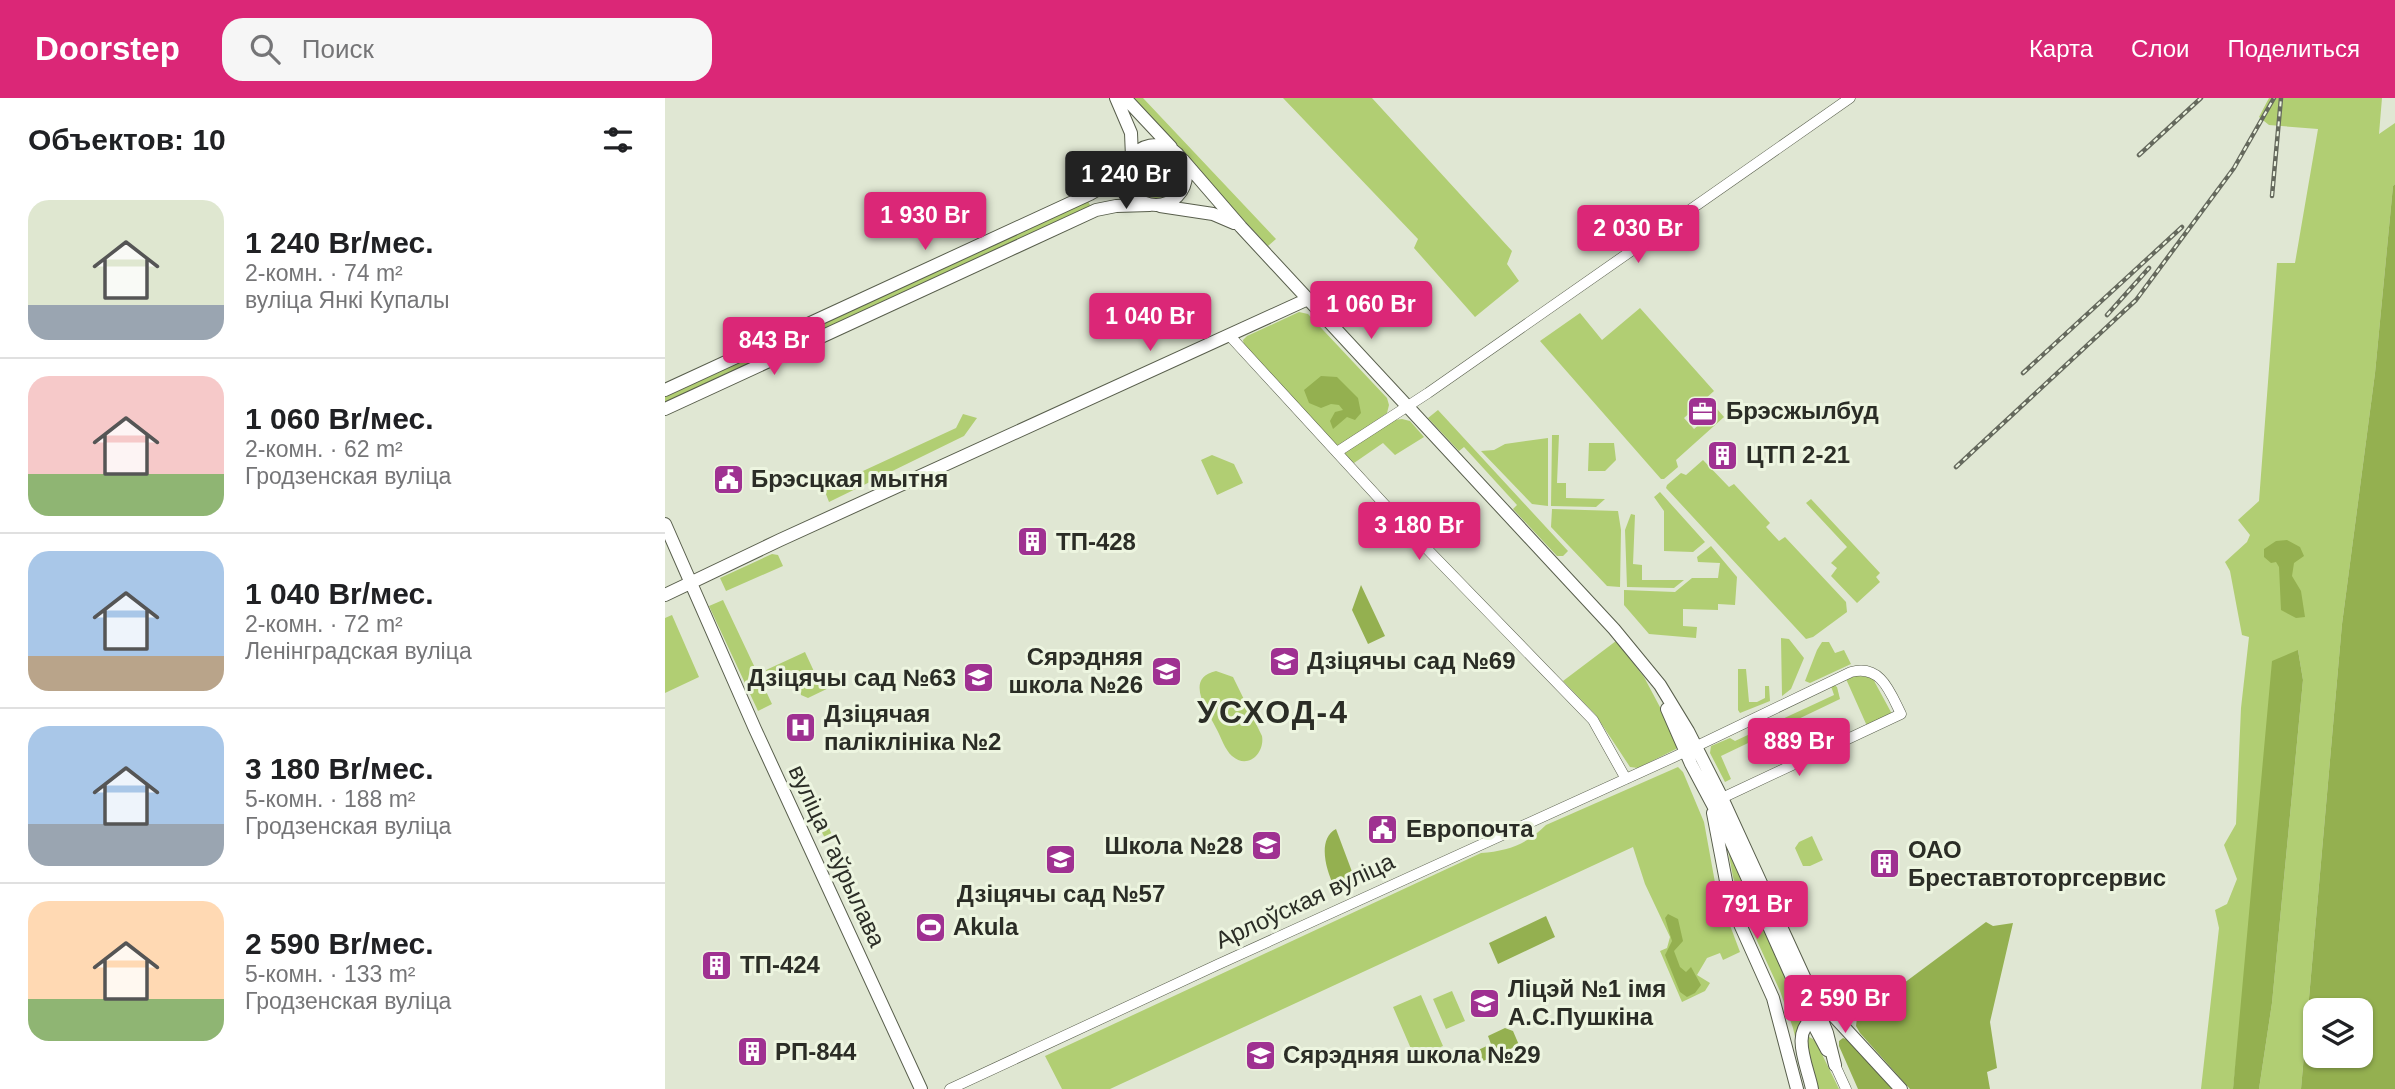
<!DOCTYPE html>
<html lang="ru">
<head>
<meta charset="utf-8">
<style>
	:root { --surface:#fff; --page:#f6f6f6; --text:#202124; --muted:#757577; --line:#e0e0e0; --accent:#db2777 }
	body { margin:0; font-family:Arial,sans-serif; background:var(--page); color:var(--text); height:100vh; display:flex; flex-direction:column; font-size:26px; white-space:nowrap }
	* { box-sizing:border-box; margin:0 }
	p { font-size:23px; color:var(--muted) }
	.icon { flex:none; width:38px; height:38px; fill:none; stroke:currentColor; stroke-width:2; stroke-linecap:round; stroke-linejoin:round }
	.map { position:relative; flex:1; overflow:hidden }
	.drawer { display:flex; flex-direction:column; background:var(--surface); width:665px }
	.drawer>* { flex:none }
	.buttons { position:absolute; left:1638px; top:900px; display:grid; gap:14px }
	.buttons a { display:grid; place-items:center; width:70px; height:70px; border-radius:14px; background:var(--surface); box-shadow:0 2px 5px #0004; font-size:35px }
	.price { position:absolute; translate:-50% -60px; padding:0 16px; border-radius:7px; background:var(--accent); color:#fff; font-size:23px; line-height:46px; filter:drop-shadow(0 2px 4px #0008) }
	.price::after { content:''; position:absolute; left:50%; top:42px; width:21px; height:16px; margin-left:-10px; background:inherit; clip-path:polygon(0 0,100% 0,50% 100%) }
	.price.active { background:#222; color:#fff }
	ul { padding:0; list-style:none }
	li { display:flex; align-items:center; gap:21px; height:175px; padding:0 28px }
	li+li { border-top:2px solid var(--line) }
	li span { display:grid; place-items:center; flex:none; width:196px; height:140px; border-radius:21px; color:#555 }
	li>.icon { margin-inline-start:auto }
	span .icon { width:84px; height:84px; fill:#fffc; stroke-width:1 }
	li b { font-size:30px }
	h2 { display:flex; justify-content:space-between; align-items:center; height:84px; padding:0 28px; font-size:30px }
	header { display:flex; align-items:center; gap:42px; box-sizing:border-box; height:98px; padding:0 35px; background:var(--accent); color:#fff }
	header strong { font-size:33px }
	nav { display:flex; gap:38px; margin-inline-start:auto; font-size:24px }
	.search { width:490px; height:63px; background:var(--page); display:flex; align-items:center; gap:18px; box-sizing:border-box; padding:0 24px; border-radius:21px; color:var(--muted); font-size:26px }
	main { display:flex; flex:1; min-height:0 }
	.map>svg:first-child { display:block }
	.green { fill:#b1ce73 }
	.forest { fill:#94b050; fill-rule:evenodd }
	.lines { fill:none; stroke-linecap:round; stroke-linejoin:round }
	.minor-casing { stroke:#585e4c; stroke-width:11 }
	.major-casing { stroke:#585e4c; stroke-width:14 }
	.minor { stroke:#fff; stroke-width:10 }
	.major { stroke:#fff; stroke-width:12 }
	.rail-casing { stroke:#65695d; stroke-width:4.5 }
	.rail { stroke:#edf5e0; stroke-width:2; stroke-dasharray:5; stroke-linecap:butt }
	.labels { text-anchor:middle; stroke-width:6; stroke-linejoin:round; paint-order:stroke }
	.poi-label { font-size:24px; font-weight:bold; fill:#2b2d26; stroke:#edf5e0; text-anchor:start }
	.street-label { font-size:24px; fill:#2b2d26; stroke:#edf5e0 }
	.district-label { font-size:32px; font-weight:bold; letter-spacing:2px; fill:#2b2d26; stroke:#edf5e0 }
</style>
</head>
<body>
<header>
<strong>Doorstep</strong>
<div class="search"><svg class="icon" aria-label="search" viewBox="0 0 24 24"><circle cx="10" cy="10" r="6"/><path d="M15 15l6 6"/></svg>Поиск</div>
<nav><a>Карта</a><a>Слои</a><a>Поделиться</a></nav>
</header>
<main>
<section class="drawer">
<h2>Объектов: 10<svg class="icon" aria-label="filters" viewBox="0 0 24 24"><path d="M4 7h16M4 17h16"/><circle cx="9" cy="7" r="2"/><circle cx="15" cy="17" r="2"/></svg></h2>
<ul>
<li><span style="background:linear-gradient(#dfe7d0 75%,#9aa5b1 0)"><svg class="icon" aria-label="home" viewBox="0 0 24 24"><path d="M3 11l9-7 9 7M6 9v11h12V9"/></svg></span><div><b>1 240 Br/мес.</b><p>2-комн. · 74 m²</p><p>вуліца Янкі Купалы</p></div></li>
<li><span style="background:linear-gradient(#f6c9c9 70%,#8fb573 0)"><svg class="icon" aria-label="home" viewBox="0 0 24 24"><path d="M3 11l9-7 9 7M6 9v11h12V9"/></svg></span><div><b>1 060 Br/мес.</b><p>2-комн. · 62 m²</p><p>Гродзенская вуліца</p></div></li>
<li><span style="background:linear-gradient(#a9c7e8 75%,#b9a48a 0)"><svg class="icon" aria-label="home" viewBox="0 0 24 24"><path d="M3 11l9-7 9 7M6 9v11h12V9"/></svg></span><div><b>1 040 Br/мес.</b><p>2-комн. · 72 m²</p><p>Ленінградская вуліца</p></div></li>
<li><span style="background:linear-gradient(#a9c7e8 70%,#9aa5b1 0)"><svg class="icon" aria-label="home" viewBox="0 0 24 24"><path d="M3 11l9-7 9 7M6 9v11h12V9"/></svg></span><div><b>3 180 Br/мес.</b><p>5-комн. · 188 m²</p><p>Гродзенская вуліца</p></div></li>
<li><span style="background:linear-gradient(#ffd9b3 70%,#8fb573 0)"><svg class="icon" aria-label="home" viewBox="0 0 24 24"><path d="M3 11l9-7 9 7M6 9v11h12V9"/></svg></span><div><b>2 590 Br/мес.</b><p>5-комн. · 133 m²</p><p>Гродзенская вуліца</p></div></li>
</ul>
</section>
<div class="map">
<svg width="1730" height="991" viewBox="0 0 1730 991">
	<rect width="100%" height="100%" fill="#e0e7d3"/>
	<!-- green -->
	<path class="green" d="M465 0H478L611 141 603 148Z
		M618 0H707L847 153 842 166 854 183 810 219 749 150 753 141Z
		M1604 0H1717L1714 36 1730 25V86L1728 88 1710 275 1677 526 1636 991H1594L1607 905 1638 582 1633 552 1579 892 1568 991H1536L1554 830 1550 812 1562 806 1572 781 1559 747 1571 726 1576 610 1584 539 1577 537 1565 473 1560 464 1582 444 1585 437 1573 422 1594 403 1612 165H1630L1653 31 1604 27 1594 19Z
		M469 78a22 22 0 1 1 44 0a22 22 0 1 1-44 0Z
		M423 103 426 109 0 305V299Z
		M975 210 1049 293 1019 320 1029 331 1052 311 1059 319 1011 362 1013 369 999 381H996L875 243 915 215 937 242Z
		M634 214 643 216 722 300 724 307 722 315 673 349 579 247 578 242 582 238Z
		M773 312 903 453 898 458H892L848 411 852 407 799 349 794 353 763 320Z
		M298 316 312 320 299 338 164 404 159 391 291 330Z
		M737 321 745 323 759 339 730 357 718 345 689 365 678 355 730 322Z
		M887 337H894L892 385H901V400L940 401 931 409 886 408Z
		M883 340V408L867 406 816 353 829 352 840 346Z
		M924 345H949L951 362 940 373H923Z
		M547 357 569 366 578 385 552 397 536 362Z
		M1038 362 1064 389 1069 386 1105 425 1101 429 1114 443 1120 439 1181 504 1182 514 1148 539 1141 541 1001 390 1002 387 1016 375 1021 377Z
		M995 394 1040 444 1028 454 999 453V413L989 399Z
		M1146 401 1215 475 1211 479 1215 484 1192 505 1166 478 1172 470 1166 465 1182 449 1141 405Z
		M712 410 729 426 727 450 696 417Z
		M887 411 953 413 956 432 955 489 942 488 886 429Z
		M966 416 970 417 968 466 977 467V482H1019L1009 490 962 489 960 432Z
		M1046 448 1072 479 1070 507 1053 506V512L1018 511V528L1032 529 1031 540 984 536 959 507V492L1010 494 1027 480H1053L1055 465 1033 464 1032 459Z
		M107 456 113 457 118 468 61 493 55 480Z
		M58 502 107 606 93 613 44 508Z
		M7 517 34 579 0 595V520Z
		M1116 540 1124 541 1139 560 1126 591 1117 598Z
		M951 543 979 579 1014 645 1011 651 973 670 965 669 930 616 898 583Z
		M1157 544H1164L1170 555 1179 552 1186 566 1145 585 1140 583 1152 552Z
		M140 554 153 582 167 576 172 586 143 600 136 597C136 584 126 578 115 586L106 583 101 572Z
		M1073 571H1081L1084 604H1092L1100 600V588H1104L1105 603 1075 615 1073 612Z
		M551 573 568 579 597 638C600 655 583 672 567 658 560 652 556 639 551 630 542 612 519 580 551 573Z
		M1191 578 1207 579 1227 616 1202 628 1181 581Z
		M1169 587 1172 589 1175 601 1056 658 1066 681 1060 684 1045 655 1046 648 1065 640 1070 643 1169 597 1166 588Z
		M1013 669 1018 674 1039 724 1051 790 1075 854 1058 862 1055 855 1042 860 1032 877 1045 885 1040 893 1017 904 995 853 1002 850 1005 839 980 786 968 749 445 991H397L380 958 816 755C843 753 862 746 881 727Z
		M143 685 151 701 147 703 152 713 156 712 168 739 161 742 152 725 146 723 133 694 134 690Z
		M1059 730 1143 918 1133 930 1132 935 1142 991 1128 930 1115 893 1082 821 1068 779Z
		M1147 738 1158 762 1145 768H1138L1130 750 1134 744Z
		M787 893 800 923 781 931 768 901Z
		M756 897 778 948 750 960 728 909Z
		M1144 939 1150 942 1174 991H1153L1142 946Z"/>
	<!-- forest -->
	<path class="forest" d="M1730 86V991H1636L1677 526 1710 275 1728 88ZM1650 912H1696V957H1650Z
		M656 278 672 279 693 300 696 315 690 322 682 319 668 331 665 323 670 314 678 312 674 307 666 306 656 310 644 305 639 292Z
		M1622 442 1635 449 1639 458 1629 465 1627 478 1636 493 1640 519 1631 520 1616 512 1614 469 1611 464 1606 465 1599 459V451L1611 443Z
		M696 487 720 538 703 546 687 512Z
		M1633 552 1638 582 1607 905 1594 991H1568L1607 563Z
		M671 731 689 779 669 788C661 772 652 741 671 731Z
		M1003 816 1013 821 1018 843 1009 853 1015 869 1021 874 1026 869 1036 887 1030 895 1022 899 1015 894 1000 857 1007 843 1000 820Z
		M881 818 890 839 833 866 824 845Z
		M1321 824 1328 828 1348 825 1325 924 1332 970 1322 974 1325 991H1245L1195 935 1191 928 1192 920Z
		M840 930 848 933 854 947 816 964 811 953 826 946 823 938Z
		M1178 940 1183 942 1229 991H1193L1174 948V943Z"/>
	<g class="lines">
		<defs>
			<path id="minor" d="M564 237 732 420 928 622 961 681
				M672 354 763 295 1185 0
				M1170 967 1181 991
				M285 991 554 866 1009 659 1186 574C1216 566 1225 594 1236 616L1057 700"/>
			<path id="major" d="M451 0 466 35 467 59
				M460 0 506 49
				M461 77a30 30 0 1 1 60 0a30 30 0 1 1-60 0Z
				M518 62 576 129 949 531 995 587 1023 633 1057 700 1146 894 1162 935 1170 967
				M495 108 548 116 569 125
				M0 292 425 96 451 81 462 68
				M0 311 431 112 451 108 485 107
				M0 426 90 631 256 991
				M0 497 115 442 643 201
				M1002 611 1026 666 1059 728 1146 922 1162 952
				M1048 715 1065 804 1108 900 1132 991
				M1153 901 1236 991
				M1147 991C1143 969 1123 931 1152 919"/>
		</defs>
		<!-- minor casing -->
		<use href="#minor" class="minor-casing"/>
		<!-- major casing -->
		<use href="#major" class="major-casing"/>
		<!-- minor -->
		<use href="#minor" class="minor"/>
		<!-- major -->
		<use href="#major" class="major"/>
		<defs>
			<path id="rail" d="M1474 57 1536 0
				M1607 98 1616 0
				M1442 217 1484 170
				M1358 275 1517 129
				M1291 369 1471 202 1569 70 1609 0"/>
		</defs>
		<!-- rail casing -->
		<use href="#rail" class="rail-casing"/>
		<!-- rail -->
		<use href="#rail" class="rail"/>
	</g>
	<!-- icons -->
	<defs>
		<symbol id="office-square" viewBox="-11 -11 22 22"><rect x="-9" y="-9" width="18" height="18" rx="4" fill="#9f3191" stroke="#edf5e0"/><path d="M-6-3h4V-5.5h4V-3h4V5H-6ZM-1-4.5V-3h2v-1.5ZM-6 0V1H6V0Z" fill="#fff"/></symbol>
		<symbol id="building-square" viewBox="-11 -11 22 22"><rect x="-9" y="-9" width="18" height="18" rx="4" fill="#9f3191" stroke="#edf5e0"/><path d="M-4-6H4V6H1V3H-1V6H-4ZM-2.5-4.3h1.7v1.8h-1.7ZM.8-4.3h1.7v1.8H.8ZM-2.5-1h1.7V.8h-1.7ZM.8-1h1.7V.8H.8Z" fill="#fff"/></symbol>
		<symbol id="civic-square" viewBox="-11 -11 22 22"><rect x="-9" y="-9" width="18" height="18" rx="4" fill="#9f3191" stroke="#edf5e0"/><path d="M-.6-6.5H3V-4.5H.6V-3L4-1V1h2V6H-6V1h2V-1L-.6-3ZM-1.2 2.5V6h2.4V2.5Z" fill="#fff"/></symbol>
		<symbol id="school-square" viewBox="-11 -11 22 22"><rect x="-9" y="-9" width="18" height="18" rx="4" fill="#9f3191" stroke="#edf5e0"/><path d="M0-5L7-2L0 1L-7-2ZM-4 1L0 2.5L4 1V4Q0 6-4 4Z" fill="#fff"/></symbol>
		<symbol id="hospital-square" viewBox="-11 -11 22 22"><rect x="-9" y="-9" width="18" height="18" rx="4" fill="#9f3191" stroke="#edf5e0"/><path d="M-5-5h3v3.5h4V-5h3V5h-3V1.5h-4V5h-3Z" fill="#fff"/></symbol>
		<symbol id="stadium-square" viewBox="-11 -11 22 22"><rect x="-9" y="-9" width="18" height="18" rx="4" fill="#9f3191" stroke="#edf5e0"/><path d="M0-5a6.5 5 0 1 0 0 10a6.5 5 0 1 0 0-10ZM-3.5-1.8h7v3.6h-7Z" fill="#fff"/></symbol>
	</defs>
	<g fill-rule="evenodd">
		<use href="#office-square" x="1020" y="296" width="35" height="35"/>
		<use href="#building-square" x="1040" y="340" width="35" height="35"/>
		<use href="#civic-square" x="46" y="364" width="35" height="35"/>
		<use href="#building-square" x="350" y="426" width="35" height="35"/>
		<use href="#school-square" x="602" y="546" width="35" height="35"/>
		<use href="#school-square" x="484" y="556" width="35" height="35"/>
		<use href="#school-square" x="296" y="562" width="35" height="35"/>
		<use href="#hospital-square" x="118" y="612" width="35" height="35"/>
		<use href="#civic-square" x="700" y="714" width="35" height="35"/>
		<use href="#school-square" x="584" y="730" width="35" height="35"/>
		<use href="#school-square" x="378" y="744" width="35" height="35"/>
		<use href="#building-square" x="1202" y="748" width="35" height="35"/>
		<use href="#stadium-square" x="248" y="812" width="35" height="35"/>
		<use href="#building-square" x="34" y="850" width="35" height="35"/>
		<use href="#school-square" x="802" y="888" width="35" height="35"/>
		<use href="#building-square" x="70" y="936" width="35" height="35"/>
		<use href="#school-square" x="578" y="940" width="35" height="35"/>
	</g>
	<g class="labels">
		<!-- poi labels -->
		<g class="poi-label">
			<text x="1061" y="321">Брэсжылбуд</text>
			<text x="1081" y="365">ЦТП 2-21</text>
			<text x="86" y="389">Брэсцкая мытня</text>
			<text x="391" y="452">ТП-428</text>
			<text x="478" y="567" text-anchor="end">Сярэдняя<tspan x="478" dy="28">школа №26</tspan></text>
			<text x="642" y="571">Дзіцячы сад №69</text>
			<text x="291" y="588" text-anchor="end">Дзіцячы сад №63</text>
			<text x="159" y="624">Дзіцячая<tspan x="159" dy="28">паліклініка №2</tspan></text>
			<text x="741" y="739">Европочта</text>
			<text x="578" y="756" text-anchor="end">Школа №28</text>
			<text x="1243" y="760">ОАО<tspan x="1243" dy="28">Бреставтоторгсервис</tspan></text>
			<text x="396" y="804" text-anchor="middle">Дзіцячы сад №57</text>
			<text x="288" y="837">Akula</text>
			<text x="75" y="875">ТП-424</text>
			<text x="843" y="899">Ліцэй №1 імя<tspan x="843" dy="28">А.С.Пушкіна</tspan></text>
			<text x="110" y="962">РП-844</text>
			<text x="618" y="965">Сярэдняя школа №29</text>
		</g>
		<!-- street labels -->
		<g class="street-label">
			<text transform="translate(172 758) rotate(65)" y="8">вуліца Гаўрылава</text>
			<text transform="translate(640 803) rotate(-25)" y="8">Арлоўская вуліца</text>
		</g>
		<!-- district labels -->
		<g class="district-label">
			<text x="608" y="625">УСХОД-4</text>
		</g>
	</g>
</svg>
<div class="buttons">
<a><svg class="icon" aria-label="layers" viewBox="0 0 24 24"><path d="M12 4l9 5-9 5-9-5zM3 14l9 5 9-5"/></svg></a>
</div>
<b class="price active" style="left:461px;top:113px">1 240 Br</b>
<b class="price" style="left:260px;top:154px">1 930 Br</b>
<b class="price" style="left:973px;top:167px">2 030 Br</b>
<b class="price" style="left:706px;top:243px">1 060 Br</b>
<b class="price" style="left:485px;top:255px">1 040 Br</b>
<b class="price" style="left:109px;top:279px">843 Br</b>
<b class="price" style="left:754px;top:464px">3 180 Br</b>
<b class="price" style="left:1134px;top:680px">889 Br</b>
<b class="price" style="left:1092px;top:843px">791 Br</b>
<b class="price" style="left:1180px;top:937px">2 590 Br</b>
</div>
</main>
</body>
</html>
